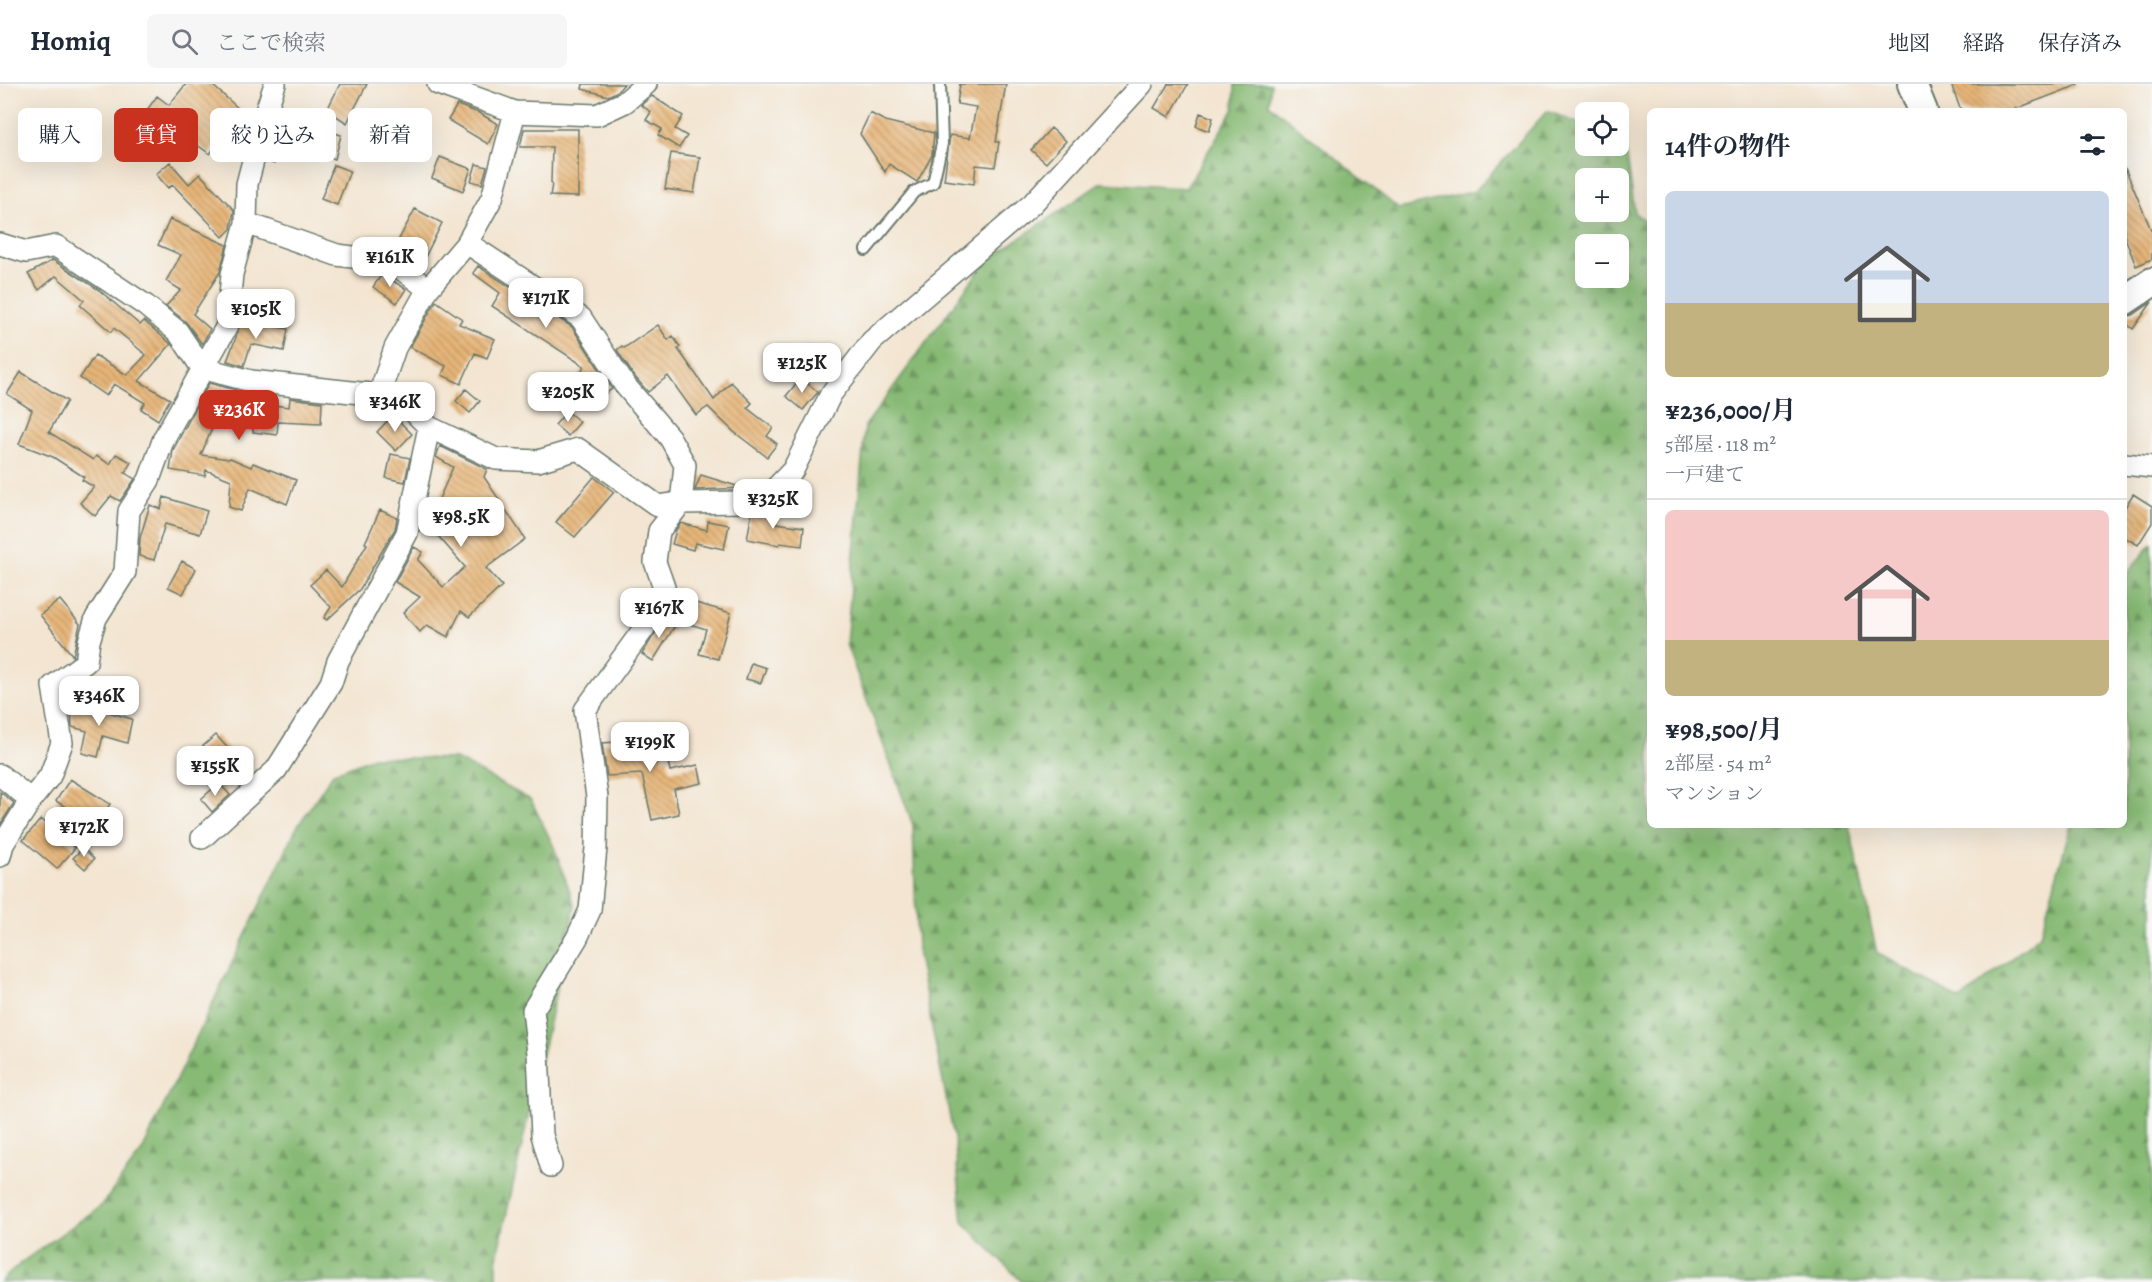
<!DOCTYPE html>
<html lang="ja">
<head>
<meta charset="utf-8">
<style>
	:root { --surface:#fff; --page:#f6f6f7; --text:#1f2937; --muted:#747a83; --line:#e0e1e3; --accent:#c8321e }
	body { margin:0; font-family:Alegreya,"Noto Serif JP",serif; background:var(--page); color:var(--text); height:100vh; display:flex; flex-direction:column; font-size:22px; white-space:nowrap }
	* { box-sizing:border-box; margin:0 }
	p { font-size:20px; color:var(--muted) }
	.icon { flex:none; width:33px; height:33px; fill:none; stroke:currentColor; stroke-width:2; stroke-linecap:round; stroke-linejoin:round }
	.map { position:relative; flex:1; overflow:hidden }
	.drawer { position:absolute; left:1647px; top:24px; width:480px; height:720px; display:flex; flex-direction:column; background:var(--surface); border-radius:9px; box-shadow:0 6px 24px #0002 }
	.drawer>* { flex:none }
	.guide { position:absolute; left:18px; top:24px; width:570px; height:54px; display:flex; gap:12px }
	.fabs { position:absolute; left:1575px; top:18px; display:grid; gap:12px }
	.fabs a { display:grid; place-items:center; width:54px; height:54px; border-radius:9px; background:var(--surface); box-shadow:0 6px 24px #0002; font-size:30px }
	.price { position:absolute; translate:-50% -51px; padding:0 14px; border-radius:12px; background:#fff; color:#222; font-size:20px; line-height:39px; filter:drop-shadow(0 2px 3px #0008) }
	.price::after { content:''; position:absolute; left:50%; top:36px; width:18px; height:14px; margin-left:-9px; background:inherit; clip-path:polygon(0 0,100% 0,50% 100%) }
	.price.on { background:var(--accent); color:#fff }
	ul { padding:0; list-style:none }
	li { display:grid; align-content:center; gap:12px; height:318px; padding:0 18px }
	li+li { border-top:2px solid var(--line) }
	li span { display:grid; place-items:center; height:186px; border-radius:9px; color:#555 }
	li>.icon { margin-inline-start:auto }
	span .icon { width:108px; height:108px; fill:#fffc; stroke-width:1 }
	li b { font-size:26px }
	h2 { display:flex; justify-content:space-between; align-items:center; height:72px; padding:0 18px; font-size:26px }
	.chip { padding:0 21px; border-radius:9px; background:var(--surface); box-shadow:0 6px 24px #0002; font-size:21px; line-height:54px }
	.chip.on { background:var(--accent); color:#fff }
	header { display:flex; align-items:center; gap:36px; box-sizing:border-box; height:84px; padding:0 30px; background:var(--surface); border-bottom:2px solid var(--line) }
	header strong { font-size:28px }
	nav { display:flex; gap:33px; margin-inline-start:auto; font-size:21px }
	.search { width:420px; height:54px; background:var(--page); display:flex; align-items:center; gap:15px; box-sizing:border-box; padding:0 21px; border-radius:9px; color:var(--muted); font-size:22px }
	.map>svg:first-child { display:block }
	.forest { fill:url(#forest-firs); stroke:#537c54; stroke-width:1.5; fill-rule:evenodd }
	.building { fill:url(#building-back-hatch) }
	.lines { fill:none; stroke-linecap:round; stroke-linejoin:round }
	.lane-casing { stroke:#69786b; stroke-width:14 }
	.street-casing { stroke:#69786b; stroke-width:24 }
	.secondary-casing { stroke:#69786b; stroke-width:32 }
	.lane { stroke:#fff; stroke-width:10 }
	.street { stroke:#fff; stroke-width:21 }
	.secondary { stroke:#fff; stroke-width:28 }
</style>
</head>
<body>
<header>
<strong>Homiq</strong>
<div class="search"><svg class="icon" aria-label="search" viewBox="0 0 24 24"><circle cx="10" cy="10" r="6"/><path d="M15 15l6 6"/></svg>ここで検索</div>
<nav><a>地図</a><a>経路</a><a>保存済み</a></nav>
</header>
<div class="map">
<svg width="2152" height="1198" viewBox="0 0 2152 1198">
	<defs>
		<pattern id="forest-firs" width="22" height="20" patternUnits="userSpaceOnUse" patternTransform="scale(1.5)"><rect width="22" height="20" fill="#87ba74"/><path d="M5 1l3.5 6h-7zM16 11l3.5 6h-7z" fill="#6e9860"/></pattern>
		<pattern id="building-back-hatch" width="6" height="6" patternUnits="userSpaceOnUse" patternTransform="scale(1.5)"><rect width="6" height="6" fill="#e7b679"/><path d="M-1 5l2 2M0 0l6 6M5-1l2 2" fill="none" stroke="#bb9564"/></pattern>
	</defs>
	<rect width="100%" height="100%" fill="#f6f6f2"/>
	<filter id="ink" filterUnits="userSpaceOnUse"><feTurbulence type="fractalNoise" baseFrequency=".0167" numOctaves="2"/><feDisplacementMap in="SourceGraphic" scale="12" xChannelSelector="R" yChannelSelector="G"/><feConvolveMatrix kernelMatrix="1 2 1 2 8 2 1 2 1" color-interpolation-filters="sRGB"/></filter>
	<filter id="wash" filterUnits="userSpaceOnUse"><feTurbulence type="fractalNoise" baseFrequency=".008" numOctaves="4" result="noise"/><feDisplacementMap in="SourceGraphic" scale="24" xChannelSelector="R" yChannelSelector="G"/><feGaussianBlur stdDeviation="1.35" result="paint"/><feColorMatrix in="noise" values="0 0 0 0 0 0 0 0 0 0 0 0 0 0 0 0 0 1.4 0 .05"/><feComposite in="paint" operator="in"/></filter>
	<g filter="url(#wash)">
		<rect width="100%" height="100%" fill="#f3e5d1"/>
		<!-- forest -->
		<path class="forest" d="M1235 0H1271L1269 20 1399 125 1475 107 1547 27 1585 42 1586 62H1618L1619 55 1625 58 1635 130 1650 139V741H1849L1877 869 1960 916 2040 851 2071 741H2124V496L2130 485 2152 460V1198H1022L963 1138 954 1054 917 867 913 741 846 560 865 342 986 177 1101 99 1186 104 1234 25ZM1586 94H1618V128H1586ZM1586 160H1618V194H1586Z
			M373 673 456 675 531 716 554 763 575 822 497 1173V1198H0L22 1178 102 1121 142 1067 297 743 333 689Z"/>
		<g id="blocks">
			<!-- building -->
			<path class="building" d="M186 0H211L250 35 235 52 228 45 210 70 187 54 180 63 152 43 158 34 147 26 157 12 169 21Z
				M340 0H367L347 39 327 26Z
				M583 0H624L618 7 608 12 582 5Z
				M960 0H1006L996 58H999L995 83 976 81 974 100 944 96 950 51 970 54 976 23 957 20Z
				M1168 0H1188L1169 33 1154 24Z
				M1951 0H2078V1L2010 27H1961Z
				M652 12 683 32 675 45 687 52 679 64 658 51 662 45 646 36 651 28 641 21Z
				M457 21 479 29 498 40 488 60 448 36Z
				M870 29 885 37 934 49 932 71 917 98 889 80 885 88 860 50Z
				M1200 29 1213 34 1209 47 1196 42Z
				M282 31 341 51 335 75 274 54Z
				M1051 44 1066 57 1046 79 1031 66Z
				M524 45H578V113L550 112 552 100 551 99 552 63H520Z
				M270 60 280 63 274 80 266 77Z
				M671 69 700 73 694 109 665 105Z
				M440 73 471 85 463 107 432 94Z
				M170 78 189 100 200 90 234 126 231 145 223 153 173 101 168 104 156 90Z
				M476 80 487 83 482 100 471 97Z
				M334 81 350 87 337 121 321 115Z
				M2125 84 2152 148V175L2136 182 2124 151Z
				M415 125 442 139 425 173 397 159Z
				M170 135 227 161 220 188 193 230 210 245 202 260 186 238 166 222 181 206 166 197 181 171 158 161Z
				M53 176 99 206 140 241 144 237 171 260 139 297 170 315 158 336 141 325 145 319 114 300 106 312 80 294 95 271 127 291 146 271 114 244 111 248 80 221 84 216 56 192 39 206 28 190Z
				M478 182 572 243 612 305 602 312 591 298 584 302 578 294 584 282 492 222 500 209 473 189Z
				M382 190 406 205 397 219 373 203Z
				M436 217 462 235 459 240 495 255 487 274 475 269 461 300 442 291 446 282 410 263Z
				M2152 218 2133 245 2124 238V233L2133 231Z
				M240 235 288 245 284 267 251 260 244 282 227 277 238 248Z
				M658 241 668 256 673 252 680 263 678 265 714 316 731 298 752 319 747 324 773 344 767 352 777 360 767 373 734 348 708 323 696 331 668 292 648 308 634 292 617 266 622 262 624 264Z
				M21 288 67 317 49 348 93 376 96 372 110 380 116 370 131 378 125 389 135 395 120 417 111 412 95 432 80 419 94 403 82 396 84 393 53 373 19 360 32 326 7 310Z
				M801 294 818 308 803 326 786 312Z
				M209 299 236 306 235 309 256 319 289 323 290 314 322 318 321 340 278 338 277 351 253 348V345L218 330 201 371 229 375 230 374 251 383 253 379 296 396 287 420 250 404 241 427 229 423 231 396 206 386 205 392 170 386 173 366Z
				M466 305 480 317 470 329 456 317Z
				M567 327 580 338 568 352 555 341Z
				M393 331 412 350 396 367 377 348Z
				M440 362 487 385 484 393 525 455 486 484 502 502 469 533 461 527 448 553 427 541 420 548 403 529 420 513 395 498 414 463 423 468 418 476 443 503 465 483 439 453 448 446 423 435 426 420 435 424 453 383 436 373Z
				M391 370 410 374 405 398 386 394Z
				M701 391 743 404 695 406Z
				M594 393 614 408 575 453 556 438Z
				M2133 410 2152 422V439L2138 461 2124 453V425Z
				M164 413 207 427 200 450 165 440 154 476 139 472 140 454 150 421 161 425Z
				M380 426 397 434 395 445 360 505 327 536 324 534 331 523 310 501 326 486 342 503 367 460 365 459Z
				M758 426 777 430 776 439 804 443 802 462 780 459 779 461 747 455 752 428Z
				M708 437 729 441 724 465 695 459 693 466 672 460 676 446 681 439 707 446Z
				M182 477 196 485 183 510 168 503Z
				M60 516 80 540 73 572 40 531Z
				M689 517 731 529 718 575 699 570 706 545 683 538Z
				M665 533 676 540 653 577 642 570Z
				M751 579 766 584 761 599 746 595Z
				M71 617 132 635 127 659 103 652 98 673 82 669 87 647 72 643Z
				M216 651 245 684 227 700 197 667Z
				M662 655 663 675 667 674 670 687 698 681 702 699 674 705 679 730 652 736 642 690 607 692 602 659Z
				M70 695 110 720 101 734 89 726 84 734 56 717Z
				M219 699 230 711 212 728 201 715Z
				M0 708 14 719 0 741Z
				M41 735 75 764 57 785 23 756Z
				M83 764 94 775 85 785 73 774Z"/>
		</g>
	</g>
	<g filter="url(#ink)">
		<use href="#blocks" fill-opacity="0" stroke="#69786b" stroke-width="1.5"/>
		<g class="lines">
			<defs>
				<path id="lane" d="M866 166 914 108 933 99 942 60 940 0"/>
				<path id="street" d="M438 0 515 28
					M246 139 337 171 392 178 428 205
					M467 159 581 234 624 300 670 354 685 381 681 419 659 447 655 478 664 503 645 543 585 626 597 713 596 764 590 826 577 854 533 926 538 969 542 1051 551 1082
					M0 160 26 168 56 162 145 221 178 248 202 284 251 297 379 311 401 315 429 343 496 375 538 377 578 365 658 422 681 419 742 418 771 409 793 386 831 310 872 257 1032 120 1142 0
					M379 311 395 264 428 205 467 159 492 114 515 28 597 31 625 18 646 0
					M2124 380 2152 383
					M0 691 31 716
					M202 754 276 686 331 599 338 577 407 449 429 343
					M0 772 3 760 31 716 50 692 62 659 53 602 86 578 89 557 96 534 125 488 129 427 149 396 164 354 227 242 232 190 246 139 247 100 266 27 275 0"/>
				<path id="secondary" d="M1912 0 1923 27
					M2124 217 2152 198"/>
			</defs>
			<!-- lane casing -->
			<use href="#lane" class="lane-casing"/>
			<!-- street casing -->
			<use href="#street" class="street-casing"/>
			<!-- secondary casing -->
			<use href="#secondary" class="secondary-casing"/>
			<!-- lane -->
			<use href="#lane" class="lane"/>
			<!-- street -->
			<use href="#street" class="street"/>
			<!-- secondary -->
			<use href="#secondary" class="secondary"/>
		</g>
	</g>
</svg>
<div class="fabs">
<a><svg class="icon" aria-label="locate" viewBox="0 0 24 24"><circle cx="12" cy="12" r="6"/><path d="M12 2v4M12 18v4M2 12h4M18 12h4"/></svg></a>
<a>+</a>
<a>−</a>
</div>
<b class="price" style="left:390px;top:204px">¥161K</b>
<b class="price" style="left:546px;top:245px">¥171K</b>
<b class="price" style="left:256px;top:256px">¥105K</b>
<b class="price" style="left:802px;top:310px">¥125K</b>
<b class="price" style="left:568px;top:339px">¥205K</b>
<b class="price" style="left:395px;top:349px">¥346K</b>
<b class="price on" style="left:239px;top:357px">¥236K</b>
<b class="price" style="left:773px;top:446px">¥325K</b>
<b class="price" style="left:461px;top:464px">¥98.5K</b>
<b class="price" style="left:659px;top:555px">¥167K</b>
<b class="price" style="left:99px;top:643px">¥346K</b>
<b class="price" style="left:650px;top:689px">¥199K</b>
<b class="price" style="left:215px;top:713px">¥155K</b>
<b class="price" style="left:84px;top:774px">¥172K</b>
<div class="guide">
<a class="chip">購入</a>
<a class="chip on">賃貸</a>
<a class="chip">絞り込み</a>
<a class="chip">新着</a>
</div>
<section class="drawer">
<h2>14件の物件<svg class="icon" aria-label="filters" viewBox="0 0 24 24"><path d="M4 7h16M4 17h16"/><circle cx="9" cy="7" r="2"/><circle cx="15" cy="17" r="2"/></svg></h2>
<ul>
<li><span style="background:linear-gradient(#c9d6e8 60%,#c2b280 0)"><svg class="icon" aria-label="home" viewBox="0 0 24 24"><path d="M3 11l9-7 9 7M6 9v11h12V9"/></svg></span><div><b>¥236,000/月</b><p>5部屋 · 118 m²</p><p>一戸建て</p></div></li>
<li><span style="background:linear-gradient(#f6c9c9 70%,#c2b280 0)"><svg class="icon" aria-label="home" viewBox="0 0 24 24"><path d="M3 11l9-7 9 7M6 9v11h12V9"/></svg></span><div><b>¥98,500/月</b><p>2部屋 · 54 m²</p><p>マンション</p></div></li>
</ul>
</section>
</div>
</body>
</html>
